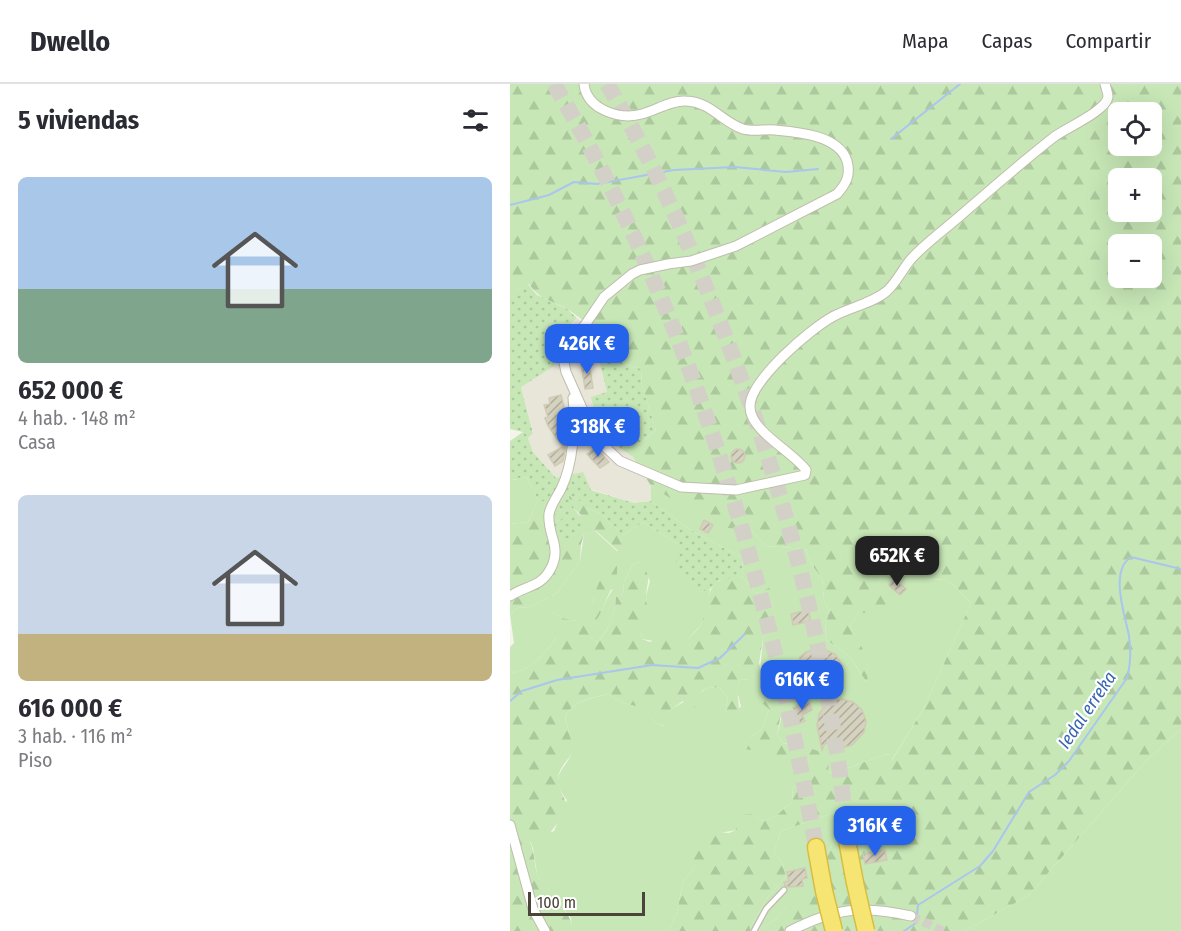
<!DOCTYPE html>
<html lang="es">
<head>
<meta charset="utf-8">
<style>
	:root { --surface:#fff; --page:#f2f2f3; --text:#2b2b33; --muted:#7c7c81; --line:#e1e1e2; --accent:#2563eb }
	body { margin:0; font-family:"Fira Sans Condensed",sans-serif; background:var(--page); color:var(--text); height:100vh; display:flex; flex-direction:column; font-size:22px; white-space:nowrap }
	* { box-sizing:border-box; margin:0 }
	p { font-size:20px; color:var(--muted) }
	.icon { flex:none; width:33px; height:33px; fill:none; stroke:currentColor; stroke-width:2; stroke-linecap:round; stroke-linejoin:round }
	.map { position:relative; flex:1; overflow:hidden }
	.side { display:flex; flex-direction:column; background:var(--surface); width:510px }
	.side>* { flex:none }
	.buttons { position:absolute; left:598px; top:18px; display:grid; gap:12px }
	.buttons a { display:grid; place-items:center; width:54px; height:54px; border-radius:9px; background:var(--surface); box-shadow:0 6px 24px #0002; font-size:30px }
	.scale { position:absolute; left:18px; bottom:15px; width:117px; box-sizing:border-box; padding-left:6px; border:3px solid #494539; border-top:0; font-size:16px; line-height:21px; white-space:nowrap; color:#494539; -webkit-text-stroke:4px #fff; paint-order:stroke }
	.price { position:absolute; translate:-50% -51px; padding:0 14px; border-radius:12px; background:var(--accent); color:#fff; font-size:20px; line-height:39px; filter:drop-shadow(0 2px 3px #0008) }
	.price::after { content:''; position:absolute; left:50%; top:36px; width:18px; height:14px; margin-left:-9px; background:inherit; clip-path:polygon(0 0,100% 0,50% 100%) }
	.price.active { background:#222; color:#fff }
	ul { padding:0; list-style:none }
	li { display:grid; align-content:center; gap:12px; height:318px; padding:0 18px }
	li span { display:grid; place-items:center; height:186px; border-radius:9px; color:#555 }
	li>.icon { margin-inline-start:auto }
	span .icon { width:108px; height:108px; fill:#fffc; stroke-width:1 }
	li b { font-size:26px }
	h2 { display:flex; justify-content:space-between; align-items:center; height:72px; padding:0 18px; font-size:26px }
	header { display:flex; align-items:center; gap:36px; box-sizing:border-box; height:84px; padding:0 30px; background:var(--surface); border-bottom:2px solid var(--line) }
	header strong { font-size:28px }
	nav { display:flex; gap:33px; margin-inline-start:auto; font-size:21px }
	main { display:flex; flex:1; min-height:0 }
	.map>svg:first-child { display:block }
	.residential { fill:#e8e6d9 }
	.grass { fill:#c7e7b6 }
	.forest { fill:url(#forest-firs); fill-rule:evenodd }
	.garden { fill:url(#garden-dots) }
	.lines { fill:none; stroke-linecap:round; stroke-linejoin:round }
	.stream { stroke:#aac5ee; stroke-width:2 }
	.building { fill:url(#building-hatch); stroke:#d0cbb4; stroke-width:1.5 }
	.minor-tunnel { stroke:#d3d1c7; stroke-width:9; stroke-dasharray:9 4.5; stroke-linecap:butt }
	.motorway-tunnel { stroke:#d3d1c7; stroke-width:16; stroke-dasharray:16 8; stroke-linecap:butt }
	.service-casing { stroke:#c0bdad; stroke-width:7 }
	.minor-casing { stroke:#c0bdad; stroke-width:11 }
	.motorway-casing { stroke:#d7bd42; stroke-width:19 }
	.service { stroke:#fff; stroke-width:4.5 }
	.minor { stroke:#fff; stroke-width:9 }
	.motorway { stroke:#f7e573; stroke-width:16 }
	.motorway-bridge-casing { stroke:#d7bd42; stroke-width:19; stroke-linecap:butt }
	.motorway-bridge { stroke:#f7e573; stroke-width:16 }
	.labels { text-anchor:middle; stroke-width:4.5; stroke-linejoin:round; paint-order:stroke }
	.water-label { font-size:18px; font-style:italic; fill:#3665b1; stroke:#fff }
</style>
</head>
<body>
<header>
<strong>Dwello</strong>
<nav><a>Mapa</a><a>Capas</a><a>Compartir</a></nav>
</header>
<main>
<section class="side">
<h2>5 viviendas<svg class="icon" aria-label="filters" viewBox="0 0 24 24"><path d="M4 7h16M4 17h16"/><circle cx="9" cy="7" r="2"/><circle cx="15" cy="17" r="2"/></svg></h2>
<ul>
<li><span style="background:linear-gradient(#a9c7e8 60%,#7fa58c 0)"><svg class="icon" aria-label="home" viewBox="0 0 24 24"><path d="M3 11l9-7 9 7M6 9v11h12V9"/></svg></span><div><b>652 000 €</b><p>4 hab. · 148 m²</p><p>Casa</p></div></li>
<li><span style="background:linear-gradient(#c9d6e8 75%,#c2b280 0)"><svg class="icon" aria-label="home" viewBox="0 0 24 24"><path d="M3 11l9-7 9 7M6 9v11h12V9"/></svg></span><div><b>616 000 €</b><p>3 hab. · 116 m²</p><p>Piso</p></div></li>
</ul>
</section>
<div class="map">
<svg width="671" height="847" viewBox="0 0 671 847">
	<defs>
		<pattern id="forest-firs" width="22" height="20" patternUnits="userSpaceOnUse" patternTransform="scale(1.5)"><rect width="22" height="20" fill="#c7e7b6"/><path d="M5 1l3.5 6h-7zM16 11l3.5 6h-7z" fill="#acc89d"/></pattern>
		<pattern id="garden-dots" width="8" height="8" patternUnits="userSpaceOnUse" patternTransform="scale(1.5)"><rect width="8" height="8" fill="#c7e7b6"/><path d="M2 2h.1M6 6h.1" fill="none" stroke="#acc89d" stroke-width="1.8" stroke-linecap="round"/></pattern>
		<pattern id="building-hatch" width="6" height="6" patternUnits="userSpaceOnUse" patternTransform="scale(1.5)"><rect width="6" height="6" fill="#d6d2c0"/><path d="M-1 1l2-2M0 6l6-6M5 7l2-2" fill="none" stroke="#b0ac9d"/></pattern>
	</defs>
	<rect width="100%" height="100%" fill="#f5f4eb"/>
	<!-- residential -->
	<path class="residential" d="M67 234 93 253 87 269 97 308 91 343 102 358 123 373 141 402V417L124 419 46 394 23 368 18 354 23 348 11 302 44 282V262L50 250Z"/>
	<!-- grass -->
	<path class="grass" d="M17 393 28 417 18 438 0 440V394L3 396Z
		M141 402 218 444 242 447 256 462 296 465 301 480 312 494 314 516 319 527 315 544 317 556 340 573 356 598C361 577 350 560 340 542L349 529H370L369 499 376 484 400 481 418 495 438 496 461 519 414 624 381 677 380 670 374 671 335 685 318 689 295 663 273 659 267 651 271 635 257 612 255 599 250 588 253 554 266 543 263 521 259 516 263 503 246 509 232 492 233 474 182 447 141 417Z
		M133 438 171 462 191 508 200 505 198 523 190 542 172 562 132 555 131 547 138 533 136 512 140 497 129 478 123 480 114 498 113 510 106 513C105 532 99 545 87 559L80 553V543C92 532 94 517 103 505L84 513 83 521 70 531 67 537 52 534 42 528 46 554C32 573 27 581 4 589L0 586V563L4 559 0 530 7 524 20 523 47 509 70 477 74 450 85 447 107 467 120 465 111 452Z
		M239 595 259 625 251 647 240 653 278 674 283 672 298 673 306 689 299 698 282 704 283 717 267 731 253 737 242 730 227 746 209 749 183 768 185 783 173 797 167 828 159 847H62L61 834 53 824 49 812 32 801 27 790 23 764 20 757 44 747 57 716C36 691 57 686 64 664L60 653 55 632C65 616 81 615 97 610L114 619 125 622 130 618 146 639 154 642 156 628 200 603 210 604 218 614 215 629 231 623 227 606 230 596Z
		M671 645V847H454L518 812 637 676Z
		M341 723 348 725 328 750 302 796 266 835 247 847H240L241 842 257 814 276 793 273 781 264 768 271 747Z"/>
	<!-- forest -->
	<path class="forest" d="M0 0H671V645L637 676 518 812 454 847H247L266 835 302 795 328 750 347 725 341 723 271 747 264 768 273 781 276 793 257 814 241 842 240 847H159L167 828 173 797 185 783 179 759 196 747 219 749 226 746V740L230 731 242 730 253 737 267 731 283 717 282 704 299 698 305 689 298 673 267 675 260 670 258 665 250 667 234 665 240 653 251 647 259 625 251 618 239 595 230 596C225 611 231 621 228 636L220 640 215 629 218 614 210 604 200 603 192 607 185 624H176L173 617 157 628 158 636 155 642 146 639 130 619 125 622 114 619 97 610C80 615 65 616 55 632L60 653 65 664C62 672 55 677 51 685 42 701 56 712 59 727 47 736 44 746 34 756L27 755 20 758C26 770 23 786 31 798 35 805 45 807 49 813 51 815 51 819 52 822 57 831 63 836 62 847H0V586L4 589C27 581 32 573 46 554L44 545 36 537 37 529 42 528 52 534 67 537 70 524 83 521C85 505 90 491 103 480L107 482C108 499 103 500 97 514 92 525 90 534 80 543V553L87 559C99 546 105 531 106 513L113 510 114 498 123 480 129 478C143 493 137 496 136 513 136 519 139 526 138 533 136 542 130 543 132 555L140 558 159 550 169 554 172 561C178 554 187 548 191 540 204 512 191 493 232 492L246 509 264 502 265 509 259 516 263 521 267 543 253 554 249 579 257 612C276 623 270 633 267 651L273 659C285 663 314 662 318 678 319 682 318 685 318 689L335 685 374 671 381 670 382 676 414 624 461 519 438 496 418 495 400 481 376 484 369 499 384 519 370 529H349L340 542C352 562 360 575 357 599L340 573 317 556 315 544 319 527 314 516 312 494 301 480 296 465 256 462 242 447 218 444 192 434 141 402 123 373 110 364 132 358 146 346 132 302 131 285 114 280C103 260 77 238 57 225 40 215 32 218 19 200L0 210ZM609 28H642V62H609ZM609 94H642V128H609ZM609 160H642V194H609Z
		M58 411 66 414 79 425 93 430 99 439 108 445 120 465 116 474 86 447 74 450 71 460 70 477 47 509 20 523 7 524 0 530V440L18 438 28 417 37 416 52 427V435L44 438 71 431 60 421Z"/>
	<!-- garden -->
	<path class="garden" d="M18 200 27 211 57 225 67 234C47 252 44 254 44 282L11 303 23 349 18 354 23 368 46 394 73 388 81 406 124 419 141 417 182 447 233 474 232 492 209 496 200 505 191 508 175 497 164 483 171 462 133 438 111 452 108 445 99 439 93 430 79 425 66 414 59 412C60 423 70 430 75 440 67 449 60 459 47 453L44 438 52 435V427L37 417H28L17 393 2 396 0 394V357L13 348 0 345V210Z
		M93 253 107 267 114 280 131 285 132 302 146 346 132 358 110 364C93 351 86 334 81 313L97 308 87 269Z"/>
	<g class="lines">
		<!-- stream -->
		<path class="stream" d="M381 55 450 0
			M0 121 39 111 64 98 87 100 164 86 225 83 276 88 308 85
			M0 617 12 607 47 596 142 581 188 584 210 574 235 550
			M394 847 406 839 408 821 470 782 483 767 519 708 545 691 559 677 617 594C621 580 621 567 619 552 615 531 599 487 621 473L671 485"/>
	</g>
	<!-- building -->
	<path class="building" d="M71 278H79L83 304 75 305Z
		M51 311 57 334 55 366 38 342 35 334 38 333 34 321 40 320 39 314Z
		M52 363 55 367 53 377 45 382 38 371Z
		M86 363 99 378 90 384 77 370Z
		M221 372a7 7 0 1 1 14 0a7 7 0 1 1-14 0Z
		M194 436 203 441 198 449 190 445Z
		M384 495 396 505 390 511 379 501Z
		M298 526 301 537 283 541 281 530Z
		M311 564 325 570 333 582V597L329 604 318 615 301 612 294 609 285 596V588L290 573 296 568Z
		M332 615 343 618 352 626 356 637 354 648 342 661 331 664 315 659 312 666 307 641 309 630 320 616Z
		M299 618 302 626 292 631 295 637 290 639 283 624Z
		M375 766 377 776 355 780 353 770Z
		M295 784 297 794 292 795 293 802 278 803 275 802 274 798 279 797 277 788Z"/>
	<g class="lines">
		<!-- minor-tunnel -->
		<path class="minor-tunnel" d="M401 832 433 847"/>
		<!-- motorway-tunnel -->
		<path class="motorway-tunnel" d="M44 0C183 233 257 498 306 763
			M97 0C144 78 180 161 213 246 266 383 306 525 327 670 332 698 334 727 337 756"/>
		<defs>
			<path id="service" d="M244 847 256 825 274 806"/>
			<path id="minor" d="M74 0C77 26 110 36 132 30 147 26 161 16 176 17 201 18 212 38 233 45 243 48 254 45 265 46 287 48 329 51 337 77 341 91 336 100 327 110L226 162 181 177 158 180 130 186 122 190 94 213 75 241 56 261 52 269 56 288 79 340 89 357 110 377 171 403 226 406 295 391 296 386C282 367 240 347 240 323 239 297 301 244 324 232 341 223 363 219 377 207 387 198 393 184 402 174 416 159 434 146 450 132 481 105 512 78 544 53 556 44 596 27 598 13 598 9 596 4 595 0
				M0 512C16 501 31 504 41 484 52 462 37 451 39 430 41 420 47 413 51 405 63 381 66 340 63 314
				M0 741 23 825 35 847
				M280 847C325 824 352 821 401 832"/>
			<path id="motorway" d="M337 756 345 799
				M306 763 314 807"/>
		</defs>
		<!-- service casing -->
		<use href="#service" class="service-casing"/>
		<!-- minor casing -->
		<use href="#minor" class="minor-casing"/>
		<!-- motorway casing -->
		<use href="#motorway" class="motorway-casing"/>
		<!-- service -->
		<use href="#service" class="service"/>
		<!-- minor -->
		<use href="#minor" class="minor"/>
		<!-- motorway -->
		<use href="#motorway" class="motorway"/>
		<defs>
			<path id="motorway-bridge" d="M345 799 356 847
				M314 807 324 847"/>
		</defs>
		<!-- motorway-bridge casing -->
		<use href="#motorway-bridge" class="motorway-bridge-casing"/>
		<!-- motorway-bridge -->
		<use href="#motorway-bridge" class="motorway-bridge"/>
	</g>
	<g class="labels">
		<!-- water labels -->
		<g class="water-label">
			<text transform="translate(577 626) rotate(-56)" y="6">Iedal erreka</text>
		</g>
	</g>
</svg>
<div class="buttons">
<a><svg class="icon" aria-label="locate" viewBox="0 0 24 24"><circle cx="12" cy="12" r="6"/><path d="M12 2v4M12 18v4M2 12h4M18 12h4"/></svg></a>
<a>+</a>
<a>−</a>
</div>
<div class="scale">100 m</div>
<b class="price" style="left:77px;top:291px">426K €</b>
<b class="price" style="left:88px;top:374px">318K €</b>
<b class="price active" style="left:387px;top:503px">652K €</b>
<b class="price" style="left:292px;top:627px">616K €</b>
<b class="price" style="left:365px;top:773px">316K €</b>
</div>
</main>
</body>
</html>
